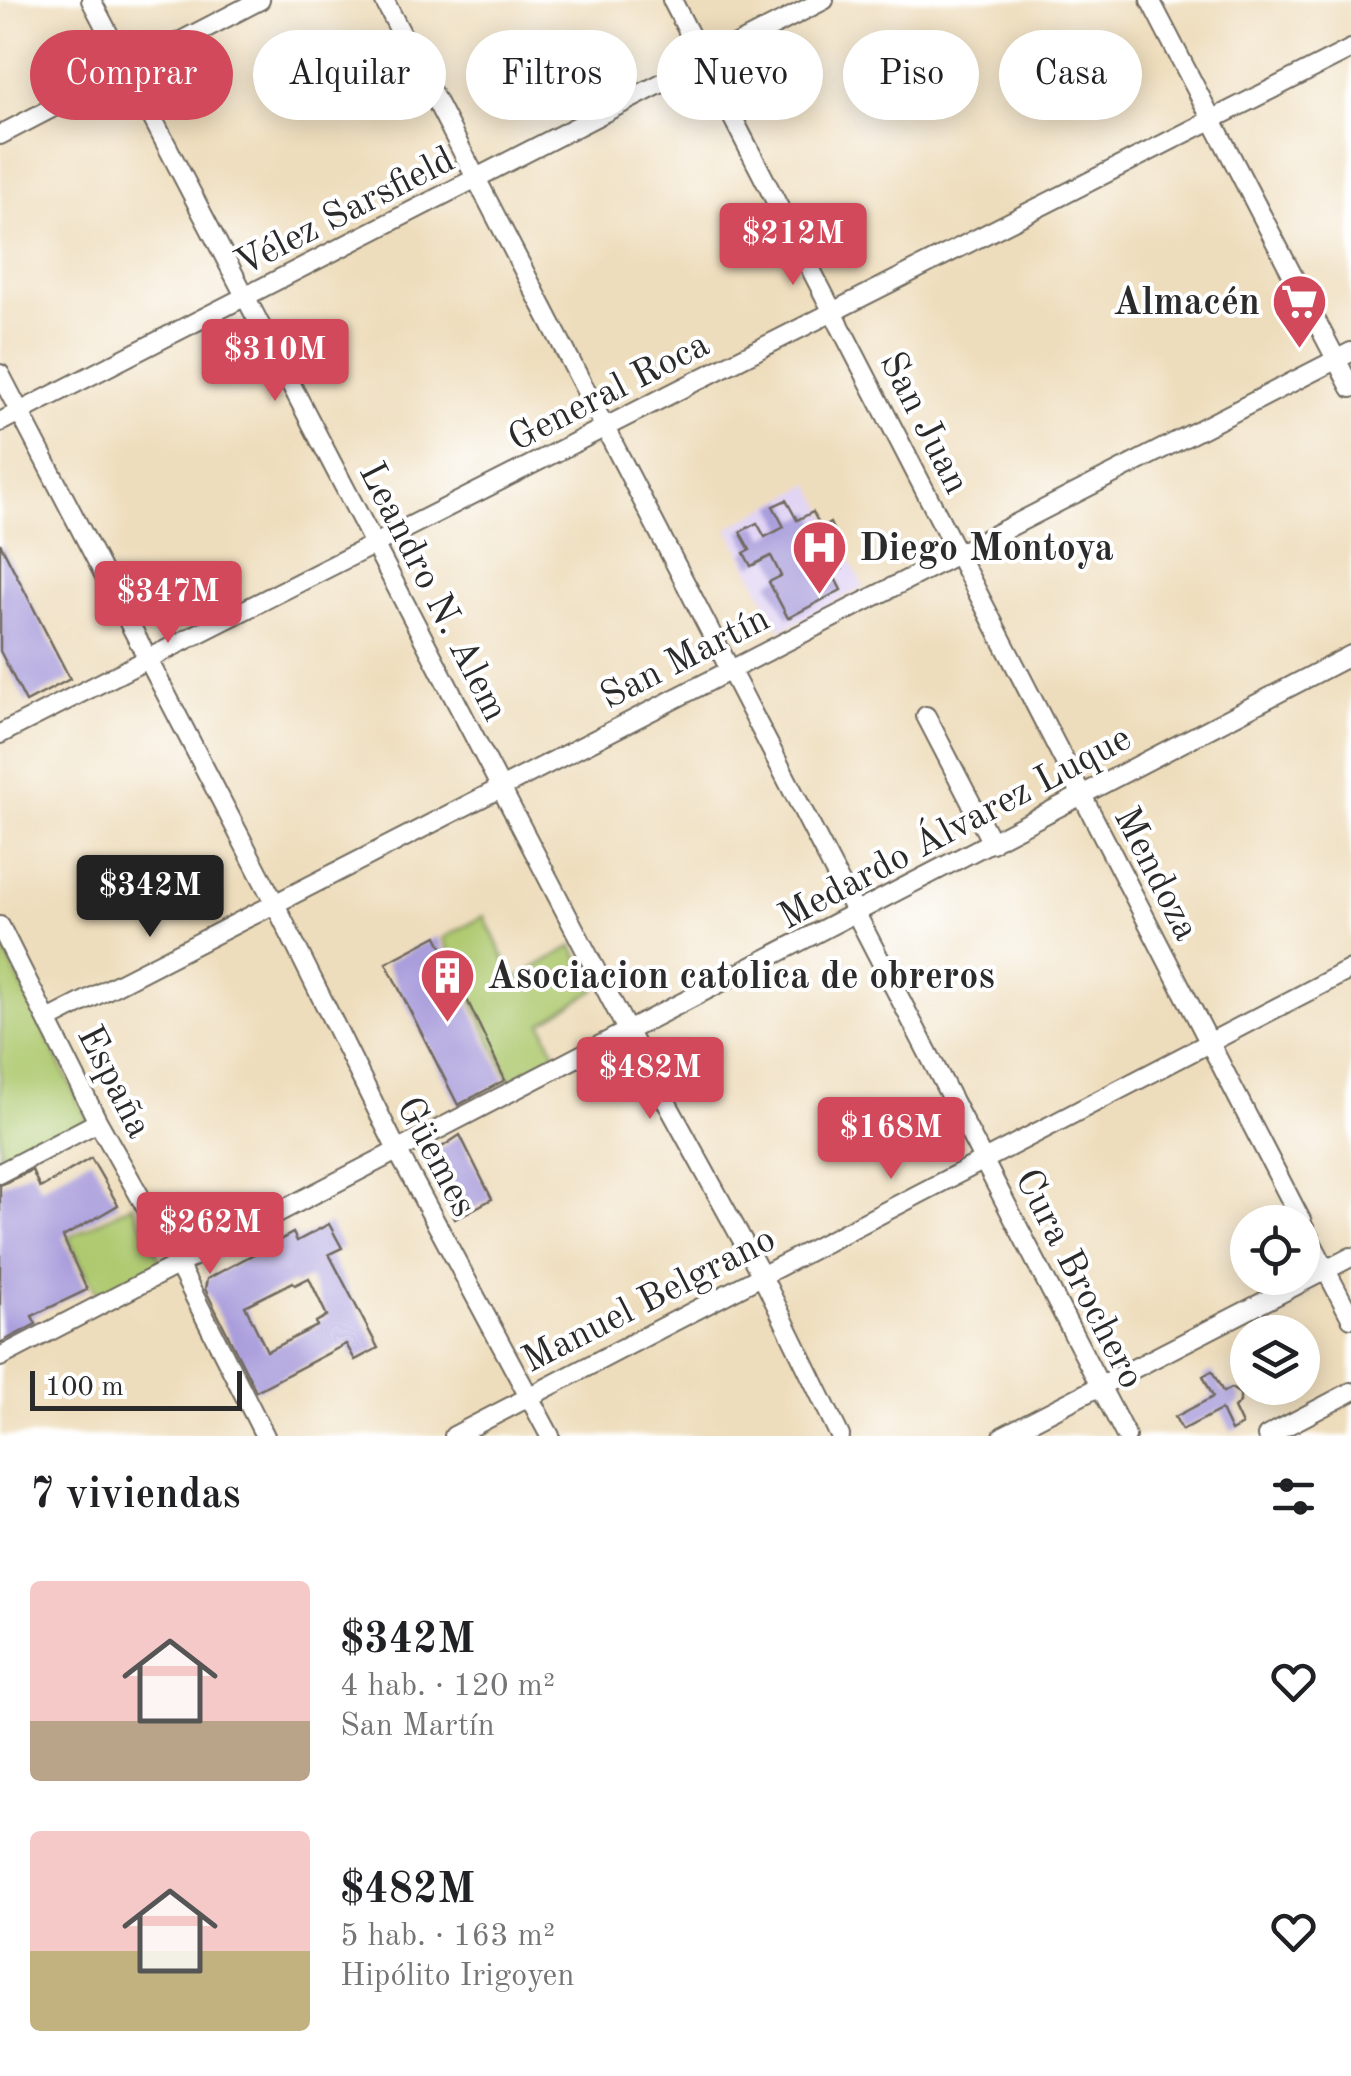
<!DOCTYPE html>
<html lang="es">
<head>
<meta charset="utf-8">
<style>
	:root { --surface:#fff; --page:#f2f2f2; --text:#202124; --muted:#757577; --accent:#d1495b }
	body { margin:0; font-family:"Old Standard TT",serif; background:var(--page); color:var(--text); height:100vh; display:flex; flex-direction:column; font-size:38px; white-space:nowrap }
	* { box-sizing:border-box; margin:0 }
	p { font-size:32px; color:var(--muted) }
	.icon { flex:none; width:55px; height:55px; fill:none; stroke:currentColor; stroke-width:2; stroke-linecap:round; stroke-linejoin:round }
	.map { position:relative; height:1436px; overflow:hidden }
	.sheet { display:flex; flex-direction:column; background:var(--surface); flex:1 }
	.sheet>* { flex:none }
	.banner { position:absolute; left:30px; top:30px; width:1292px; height:90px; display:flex; gap:20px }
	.fabs { position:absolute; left:1230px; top:1205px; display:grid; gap:20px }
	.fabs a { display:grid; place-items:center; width:90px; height:90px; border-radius:50%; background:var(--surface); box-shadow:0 5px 25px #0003; font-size:50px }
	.scale { position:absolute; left:30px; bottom:25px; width:212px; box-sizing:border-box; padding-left:10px; border:5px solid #2b2b2b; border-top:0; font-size:28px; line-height:35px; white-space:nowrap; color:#2b2b2b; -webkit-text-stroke:8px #fff; paint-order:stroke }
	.price { position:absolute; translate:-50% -85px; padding:0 22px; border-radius:10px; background:var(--accent); color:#fff; font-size:32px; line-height:65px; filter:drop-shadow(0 2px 5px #0008) }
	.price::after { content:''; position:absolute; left:50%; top:60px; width:30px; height:22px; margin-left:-15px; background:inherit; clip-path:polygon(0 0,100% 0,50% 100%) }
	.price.active { background:#222; color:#fff }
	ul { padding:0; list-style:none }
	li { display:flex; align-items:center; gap:30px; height:250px; padding:0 30px }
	li span { display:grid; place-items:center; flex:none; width:280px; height:200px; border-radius:10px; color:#555 }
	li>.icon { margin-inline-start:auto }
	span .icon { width:120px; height:120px; fill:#fffc; stroke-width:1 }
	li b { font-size:42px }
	h2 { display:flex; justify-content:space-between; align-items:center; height:120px; padding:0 30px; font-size:42px }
	.chip { padding:0 35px; border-radius:45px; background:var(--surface); box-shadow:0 5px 25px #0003; font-size:35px; line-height:90px }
	.chip.active { background:var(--accent); color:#fff }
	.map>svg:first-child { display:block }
	.built { fill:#e1d4f4 }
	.green { fill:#aec970; stroke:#6c7a4e; stroke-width:2.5 }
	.building { fill:#a99ddb; fill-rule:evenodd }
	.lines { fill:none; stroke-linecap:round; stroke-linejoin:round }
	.minor-casing { stroke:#6f695e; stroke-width:22 }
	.minor { stroke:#fff; stroke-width:18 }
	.labels { text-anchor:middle; stroke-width:8; stroke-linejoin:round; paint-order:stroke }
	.street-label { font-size:38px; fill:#2b2b2b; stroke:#fff }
	.poi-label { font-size:38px; font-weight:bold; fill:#2b2b2b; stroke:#fff; text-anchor:start }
</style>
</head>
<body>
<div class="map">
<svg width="1351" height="1436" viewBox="0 0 1351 1436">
	<rect width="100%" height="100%" fill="#fff"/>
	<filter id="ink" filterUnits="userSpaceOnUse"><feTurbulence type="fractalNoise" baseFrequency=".01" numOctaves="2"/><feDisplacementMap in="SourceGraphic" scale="20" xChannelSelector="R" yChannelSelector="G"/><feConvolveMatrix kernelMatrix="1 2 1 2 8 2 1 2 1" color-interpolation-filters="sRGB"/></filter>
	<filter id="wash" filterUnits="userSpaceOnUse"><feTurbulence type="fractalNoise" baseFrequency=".0048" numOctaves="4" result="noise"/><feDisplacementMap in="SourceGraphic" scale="40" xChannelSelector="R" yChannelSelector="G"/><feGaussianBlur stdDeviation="2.25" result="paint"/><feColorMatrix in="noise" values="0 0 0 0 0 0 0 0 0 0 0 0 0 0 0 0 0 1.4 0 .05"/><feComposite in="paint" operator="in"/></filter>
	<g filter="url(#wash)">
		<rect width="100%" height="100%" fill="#eeddbc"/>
		<!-- built -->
		<path class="built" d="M811 484 864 587 781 630 728 528Z"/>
		<!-- green -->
		<path class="green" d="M484 916 514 979 573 946 595 990 542 1023 555 1054 510 1081 443 938Z
			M0 942 88 1120 0 1166Z
			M132 1205 162 1263 98 1296 68 1238Z"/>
		<g id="blocks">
			<!-- building -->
			<path class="building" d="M786 500 797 520 813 512 821 528 830 523 837 538 832 540 835 545 831 547 842 569 833 574 841 590 788 618 769 582 781 576 771 556 751 566 744 553 750 550 740 532 757 523 765 537 784 527 773 506Z
				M0 543 70 679 26 702 0 651Z
				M437 936 505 1080 458 1105 386 963Z
				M460 1135 492 1199 455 1219 424 1159Z
				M91 1158 118 1205 63 1237 87 1290 32 1316 36 1324 0 1343V1185L32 1170 40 1188Z
				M329 1224 342 1248 329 1254 378 1348 355 1360 346 1344 256 1391 205 1289 207 1279 293 1233 297 1241ZM309 1278 327 1316 316 1322 317 1326 267 1351 245 1306 293 1282 295 1285Z
				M1212 1371 1223 1392 1231 1388 1240 1394V1402L1234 1408 1242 1425 1231 1431 1221 1410 1182 1430 1175 1417 1213 1397 1203 1376Z"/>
		</g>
	</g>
	<g filter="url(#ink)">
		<use href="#blocks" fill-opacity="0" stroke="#6f695e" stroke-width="2.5"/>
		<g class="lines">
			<defs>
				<path id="minor" d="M91 0 628 1032 762 1276 840 1436
					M384 0 1126 1436
					M672 0 1302 1222
					M1150 0 1351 388
					M0 135 260 0
					M0 374 274 902 398 1152 550 1436
					M0 422 824 0
					M926 716 992 843
					M0 734 1351 49
					M0 926 98 1122 179 1266 265 1436
					M48 1020 1351 352
					M0 1173 98 1122
					M1302 1224 1351 1318
					M0 1357 1351 655
					M454 1436 1351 969
					M1003 1436 1351 1257
					M1267 1436 1351 1392"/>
			</defs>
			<!-- minor casing -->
			<use href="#minor" class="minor-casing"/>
			<!-- minor -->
			<use href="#minor" class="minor"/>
		</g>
	</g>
	<!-- icons -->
	<defs>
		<symbol id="supermarket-pin" viewBox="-11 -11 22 30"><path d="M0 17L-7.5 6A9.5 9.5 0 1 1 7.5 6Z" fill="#d1495b" stroke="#fff"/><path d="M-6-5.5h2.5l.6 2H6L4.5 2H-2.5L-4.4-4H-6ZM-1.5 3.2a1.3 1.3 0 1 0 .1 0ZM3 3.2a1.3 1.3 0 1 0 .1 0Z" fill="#fff"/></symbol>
		<symbol id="hospital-pin" viewBox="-11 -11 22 30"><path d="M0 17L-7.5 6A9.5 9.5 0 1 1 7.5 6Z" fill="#d1495b" stroke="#fff"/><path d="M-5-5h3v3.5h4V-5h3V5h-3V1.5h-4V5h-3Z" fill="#fff"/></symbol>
		<symbol id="building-pin" viewBox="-11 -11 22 30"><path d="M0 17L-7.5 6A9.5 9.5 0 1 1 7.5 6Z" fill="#d1495b" stroke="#fff"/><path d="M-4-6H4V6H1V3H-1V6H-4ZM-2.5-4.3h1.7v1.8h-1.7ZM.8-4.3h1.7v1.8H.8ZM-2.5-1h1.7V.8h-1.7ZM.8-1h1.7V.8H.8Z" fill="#fff"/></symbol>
	</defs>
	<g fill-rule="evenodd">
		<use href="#supermarket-pin" x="1268" y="270" width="63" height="86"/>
		<use href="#hospital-pin" x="788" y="516" width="63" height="86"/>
		<use href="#building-pin" x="416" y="944" width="63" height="86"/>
	</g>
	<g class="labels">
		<!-- street labels -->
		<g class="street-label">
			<text transform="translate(344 210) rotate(-27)" y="13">Vélez Sarsfield</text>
			<text transform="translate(608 390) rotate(-27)" y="13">General Roca</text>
			<text transform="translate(926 422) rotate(63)" y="13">San Juan</text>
			<text transform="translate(435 591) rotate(63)" y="13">Leandro N. Alem</text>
			<text transform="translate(684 656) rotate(-27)" y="13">San Martín</text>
			<text transform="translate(954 826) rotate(-28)" y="13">Medardo Álvarez Luque</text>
			<text transform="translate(1158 873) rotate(63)" y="13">Mendoza</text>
			<text transform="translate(116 1081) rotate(63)" y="13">España</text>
			<text transform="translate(438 1156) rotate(62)" y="13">Güemes</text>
			<text transform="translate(1081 1278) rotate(63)" y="13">Cura Brochero</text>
			<text transform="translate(648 1298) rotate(-27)" y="13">Manuel Belgrano</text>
		</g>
		<!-- poi labels -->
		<g class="poi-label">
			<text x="1260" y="314" text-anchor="end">Almacén</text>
			<text x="859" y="560">Diego Montoya</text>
			<text x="487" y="988">Asociacion catolica de obreros</text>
		</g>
	</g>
</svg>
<div class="fabs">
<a><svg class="icon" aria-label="locate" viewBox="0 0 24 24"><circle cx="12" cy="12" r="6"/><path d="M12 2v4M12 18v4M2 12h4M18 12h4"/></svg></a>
<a><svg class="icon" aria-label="layers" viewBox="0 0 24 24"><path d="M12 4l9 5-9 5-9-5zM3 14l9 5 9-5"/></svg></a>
</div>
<div class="scale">100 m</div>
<b class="price" style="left:793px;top:288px">$212M</b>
<b class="price" style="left:275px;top:404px">$310M</b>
<b class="price" style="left:168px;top:646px">$347M</b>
<b class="price active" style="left:150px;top:940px">$342M</b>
<b class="price" style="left:650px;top:1122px">$482M</b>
<b class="price" style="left:891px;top:1182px">$168M</b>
<b class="price" style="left:210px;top:1277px">$262M</b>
<div class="banner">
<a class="chip active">Comprar</a>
<a class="chip">Alquilar</a>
<a class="chip">Filtros</a>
<a class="chip">Nuevo</a>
<a class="chip">Piso</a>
<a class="chip">Casa</a>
</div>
</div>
<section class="sheet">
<h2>7 viviendas<svg class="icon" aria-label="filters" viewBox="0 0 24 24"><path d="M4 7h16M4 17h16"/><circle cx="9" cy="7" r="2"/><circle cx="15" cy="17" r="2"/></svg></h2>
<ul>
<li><span style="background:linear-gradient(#f6c9c9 70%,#b9a48a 0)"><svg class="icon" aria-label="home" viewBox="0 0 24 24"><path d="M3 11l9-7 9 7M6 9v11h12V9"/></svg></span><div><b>$342M</b><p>4 hab. · 120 m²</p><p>San Martín</p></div><svg class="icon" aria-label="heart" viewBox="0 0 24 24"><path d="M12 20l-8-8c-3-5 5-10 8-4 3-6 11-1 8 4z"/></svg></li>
<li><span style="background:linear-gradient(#f6c9c9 60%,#c2b280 0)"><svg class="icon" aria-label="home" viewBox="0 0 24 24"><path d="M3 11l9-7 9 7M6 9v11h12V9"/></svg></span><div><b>$482M</b><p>5 hab. · 163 m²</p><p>Hipólito Irigoyen</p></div><svg class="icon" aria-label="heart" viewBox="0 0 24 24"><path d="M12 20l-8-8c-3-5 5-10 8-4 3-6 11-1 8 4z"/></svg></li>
</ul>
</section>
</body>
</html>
